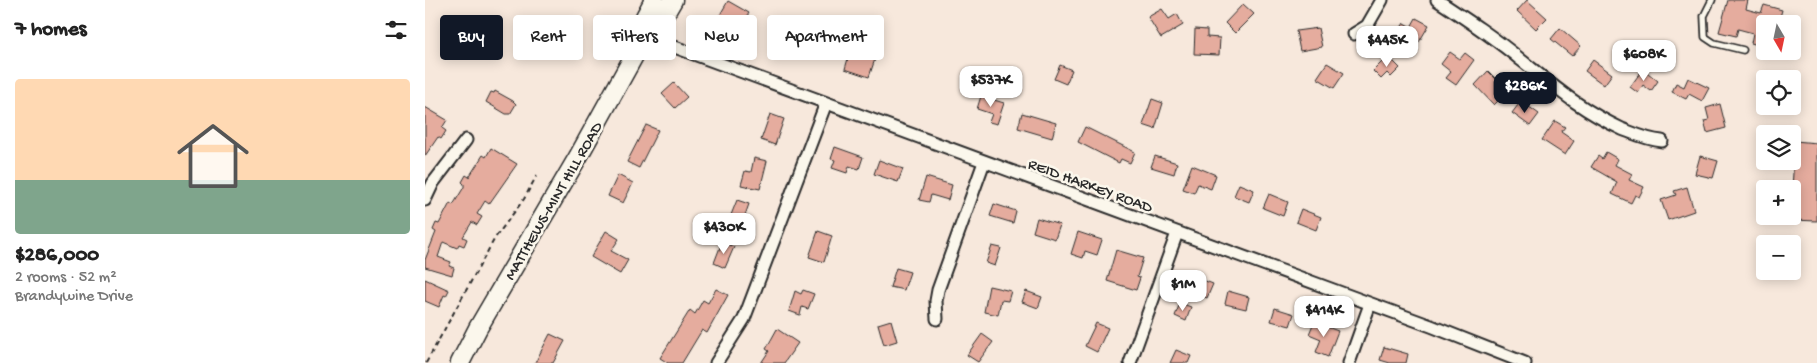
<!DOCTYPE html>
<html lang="en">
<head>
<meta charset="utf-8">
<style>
	:root { --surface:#fff; --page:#f2f2f2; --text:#222; --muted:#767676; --line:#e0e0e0; --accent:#111827 }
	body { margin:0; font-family:"Gochi Hand",sans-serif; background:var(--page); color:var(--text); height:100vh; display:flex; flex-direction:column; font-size:19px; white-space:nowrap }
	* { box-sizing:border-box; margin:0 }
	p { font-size:16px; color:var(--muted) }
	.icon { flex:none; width:28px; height:28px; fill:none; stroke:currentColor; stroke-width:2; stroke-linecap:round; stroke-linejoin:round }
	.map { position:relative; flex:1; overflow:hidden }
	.drawer { display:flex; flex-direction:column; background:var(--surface); width:425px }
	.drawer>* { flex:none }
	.banner { position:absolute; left:15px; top:15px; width:475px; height:45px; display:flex; gap:10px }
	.needle { width:32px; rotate:171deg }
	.fabs { position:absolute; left:1331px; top:15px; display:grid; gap:10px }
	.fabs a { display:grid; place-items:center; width:45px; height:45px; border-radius:5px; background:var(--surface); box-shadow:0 2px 12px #0003; font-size:25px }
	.price { position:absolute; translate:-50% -42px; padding:0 11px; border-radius:10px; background:#fff; color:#222; font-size:16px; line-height:32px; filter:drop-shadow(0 1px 2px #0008) }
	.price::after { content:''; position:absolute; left:50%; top:30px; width:15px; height:11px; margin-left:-8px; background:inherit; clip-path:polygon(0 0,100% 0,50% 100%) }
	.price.selected { background:var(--accent); color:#fff }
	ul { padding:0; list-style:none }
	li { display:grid; align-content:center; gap:10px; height:265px; padding:0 15px }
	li+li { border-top:1px solid var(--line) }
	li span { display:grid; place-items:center; height:155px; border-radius:5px; color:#555 }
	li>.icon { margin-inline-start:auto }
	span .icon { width:90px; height:90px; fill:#fffc; stroke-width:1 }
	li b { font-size:21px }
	h2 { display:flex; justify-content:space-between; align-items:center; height:60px; padding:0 15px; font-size:21px }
	.tag { padding:0 18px; border-radius:5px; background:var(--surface); box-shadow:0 2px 12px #0003; font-size:18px; line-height:45px }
	.tag.selected { background:var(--accent); color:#fff }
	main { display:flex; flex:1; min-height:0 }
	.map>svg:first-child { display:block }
	.building { fill:#e5ac9e; stroke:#2b2b2b }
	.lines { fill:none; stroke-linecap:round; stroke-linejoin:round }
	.lane-casing { stroke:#2b2b2b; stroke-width:9 }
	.street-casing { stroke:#2b2b2b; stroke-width:15 }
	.primary-casing { stroke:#2b2b2b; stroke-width:21 }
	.path { stroke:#2b2b2b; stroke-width:2; stroke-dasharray:5 4; stroke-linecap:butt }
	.lane { stroke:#fbf7ec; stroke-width:5.5 }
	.street { stroke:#fbf7ec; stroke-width:11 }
	.primary { stroke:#fbf7ec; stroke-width:18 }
	.labels { text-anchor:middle; stroke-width:5; stroke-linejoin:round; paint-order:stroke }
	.street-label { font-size:16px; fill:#2b2b2b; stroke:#fbf7ec }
</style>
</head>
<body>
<main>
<section class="drawer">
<h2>7 homes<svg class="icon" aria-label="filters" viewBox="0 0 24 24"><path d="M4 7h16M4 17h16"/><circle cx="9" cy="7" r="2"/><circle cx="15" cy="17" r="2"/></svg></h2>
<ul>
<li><span style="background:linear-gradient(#ffd9b3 65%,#7fa58c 0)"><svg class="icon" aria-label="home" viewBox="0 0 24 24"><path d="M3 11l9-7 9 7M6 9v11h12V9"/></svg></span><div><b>$286,000</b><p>2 rooms · 52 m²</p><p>Brandywine Drive</p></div></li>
</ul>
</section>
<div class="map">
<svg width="1392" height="363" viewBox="0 0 1392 363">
	<rect width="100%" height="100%" fill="#f7e8dc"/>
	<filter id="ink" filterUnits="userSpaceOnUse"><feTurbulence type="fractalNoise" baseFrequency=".02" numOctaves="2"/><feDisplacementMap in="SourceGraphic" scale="10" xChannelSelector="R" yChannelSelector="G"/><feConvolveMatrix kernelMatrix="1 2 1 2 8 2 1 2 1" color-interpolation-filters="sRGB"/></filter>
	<g filter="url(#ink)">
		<!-- building -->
		<path class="building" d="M1102 0 1122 18 1111 29 1092 11Z
			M1303 0H1323L1321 9 1336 13 1339 5 1357 10 1353 24H1340V47L1326 43 1328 33 1313 29 1311 36 1294 32Z
			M303 1 324 13 317 24 310 20 302 32 289 25Z
			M818 4 829 14 810 33 800 23Z
			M737 9 744 19 752 14 758 25 736 38 723 17Z
			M991 18 1004 25 994 42 974 31 979 23 986 27Z
			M893 28 897 47 875 51 871 31Z
			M1135 28 1156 46 1147 56 1126 39Z
			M770 29 782 30V37L795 38 794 55 769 54Z
			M1025 52 1035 59 1040 53 1049 60 1031 85 1021 78 1026 72 1016 64Z
			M435 54 450 59 444 77 420 69 424 55 433 58Z
			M963 56 975 68 966 77 962 73 956 79 948 71Z
			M1168 60 1187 74 1179 85 1160 71Z
			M902 63 919 73 909 88 892 78Z
			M635 65 647 70 641 84 629 79Z
			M1218 69 1233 81 1226 91 1218 85 1213 93 1205 87Z
			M1063 71 1083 91 1069 105 1050 85Z
			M1263 78 1284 88 1277 101 1264 94 1261 99 1247 92 1251 83 1259 87Z
			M249 83 262 97 250 108 237 94Z
			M70 91 88 101 91 104 85 114H81L61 102 66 92 69 93Z
			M556 96 579 103 572 124 564 122 567 114 552 109Z
			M727 99 738 103 730 129 718 125Z
			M1096 101 1114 114 1105 126 1087 113Z
			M1295 104 1301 128 1282 133 1279 121 1284 120 1281 108Z
			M0 107 22 120 17 128 21 131 16 139 13 137 0 156Z
			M597 113 631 123 627 138 593 128Z
			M345 114 359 119 350 145 336 140Z
			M1130 121 1140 127 1136 132 1149 141 1140 155 1117 140Z
			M221 125 233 130 214 168 202 162Z
			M660 127 710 152 705 163 696 159 694 163 653 142Z
			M1370 141 1392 143V221L1368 220 1367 189Z
			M410 147 438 157 434 169 424 166 422 173 407 168 410 160 406 159Z
			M66 148 92 164 64 204 60 201 52 214 57 217 52 225 47 222 38 237 42 239 39 246 34 244 32 248 18 242 13 257 26 262 24 266 29 268 27 275 0 267V260L11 232 8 230 11 223 14 224 25 203 28 205 39 187V184L37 182 41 175 44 177 58 155 61 157Z
			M1181 152 1193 159 1190 165 1207 174 1204 180 1219 187 1214 197 1210 195 1206 203 1187 194 1192 182 1166 167 1173 156 1177 159Z
			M730 156 752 163 749 174 726 167Z
			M1275 156 1293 161 1288 178 1270 174Z
			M329 158 342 161 335 189 316 185 320 171 326 172Z
			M454 160 478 169 473 182 449 174Z
			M767 165 791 175 786 189 773 184 769 193 758 189Z
			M193 175 208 183 198 203 183 196Z
			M501 177 527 185 523 200 506 195 504 202 494 200Z
			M814 184 829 190 824 202 809 196Z
			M1262 187 1269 211 1243 220 1236 200 1251 195 1249 191Z
			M844 194 863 202 858 216 838 208Z
			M312 200 324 204 317 224 304 220Z
			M569 204 591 211 588 223 565 216Z
			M876 209 896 217 891 230 871 222Z
			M612 218 635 225 630 239 608 232Z
			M181 231 194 239 186 251 203 260 195 274 166 257Z
			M393 231 407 236 399 262 384 257Z
			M653 232 677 240 672 255 660 251 658 258 646 254Z
			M297 242 309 247 300 268 289 263Z
			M567 246 576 248 570 266 561 263Z
			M691 250 718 258 712 277 715 278 711 290 682 281Z
			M471 268 485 272 479 290 465 287Z
			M765 275 788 284 782 298 759 288Z
			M0 279 24 290 21 296 19 295 14 307 0 301Z
			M564 286 586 291 583 301 576 300 573 315 559 312Z
			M291 289 303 295 282 333 277 330 257 363H243L235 358 265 310 270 314 278 300 283 303Z
			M378 290 389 294 383 309 377 307 375 315 364 311 370 291 376 294Z
			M601 291 617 297 613 308 597 302Z
			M803 291 824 297 821 309 800 304Z
			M755 303 766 307 761 321 750 316Z
			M850 308 869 314 865 326 846 321Z
			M466 320 472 341 459 345 453 324Z
			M889 322 913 331 903 357 891 352 896 339 884 334Z
			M671 323 683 328 672 352 660 346Z
			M352 329 373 343 359 363H336L344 351 341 349Z
			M125 334 140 341 128 363H110Z
			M557 334 568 342 553 362 542 355Z
			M959 347 983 354 981 363H965L955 360Z
			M751 350 766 356 763 363H745Z"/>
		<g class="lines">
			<defs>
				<path id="lane" d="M1287 0 1279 16 1280 37 1289 43 1318 50"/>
				<path id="street" d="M1012 0C1041 19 1070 38 1096 60 1131 88 1156 110 1197 129 1210 134 1223 140 1237 141
					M929 34 942 26 957 0
					M220 36 1006 326 1100 363
					M0 200 8 183 41 140
					M512 319 511 301 513 290 559 162
					M291 363 319 319 401 103
					M705 363 752 233
					M924 363 945 304"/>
				<path id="primary" d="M220 36V17L229 0
					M35 363 53 328 153 157 220 36 234 24 248 0"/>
			</defs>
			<!-- lane casing -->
			<use href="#lane" class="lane-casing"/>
			<!-- street casing -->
			<use href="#street" class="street-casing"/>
			<!-- primary casing -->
			<use href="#primary" class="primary-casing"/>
			<!-- path -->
			<path class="path" d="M1 363 70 238 99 199 112 175"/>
			<!-- lane -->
			<use href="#lane" class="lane"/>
			<!-- street -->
			<use href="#street" class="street"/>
			<!-- primary -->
			<use href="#primary" class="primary"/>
		</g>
	</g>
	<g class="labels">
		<!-- street labels -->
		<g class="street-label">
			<text transform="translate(666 184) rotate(20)" y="6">REID HARKEY ROAD</text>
			<text transform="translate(127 200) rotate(-60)" y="6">MATTHEWS-MINT HILL ROAD</text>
		</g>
	</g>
</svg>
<div class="fabs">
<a><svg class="needle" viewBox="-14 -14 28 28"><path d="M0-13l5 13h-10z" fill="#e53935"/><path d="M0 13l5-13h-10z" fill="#767676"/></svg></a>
<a><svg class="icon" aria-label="locate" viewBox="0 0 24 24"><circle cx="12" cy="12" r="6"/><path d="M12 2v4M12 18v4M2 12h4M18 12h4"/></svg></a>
<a><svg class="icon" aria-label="layers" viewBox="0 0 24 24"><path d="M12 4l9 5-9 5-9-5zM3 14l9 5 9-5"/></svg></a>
<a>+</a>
<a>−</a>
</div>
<b class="price" style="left:962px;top:68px">$445K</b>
<b class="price" style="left:1219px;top:82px">$608K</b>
<b class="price" style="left:566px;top:108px">$537K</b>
<b class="price selected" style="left:1100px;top:114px">$286K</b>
<b class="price" style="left:299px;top:255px">$430K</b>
<b class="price" style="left:758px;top:312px">$1M</b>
<b class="price" style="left:899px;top:338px">$414K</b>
<div class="banner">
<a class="tag selected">Buy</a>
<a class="tag">Rent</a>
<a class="tag">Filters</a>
<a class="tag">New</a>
<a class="tag">Apartment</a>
</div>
</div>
</main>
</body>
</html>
